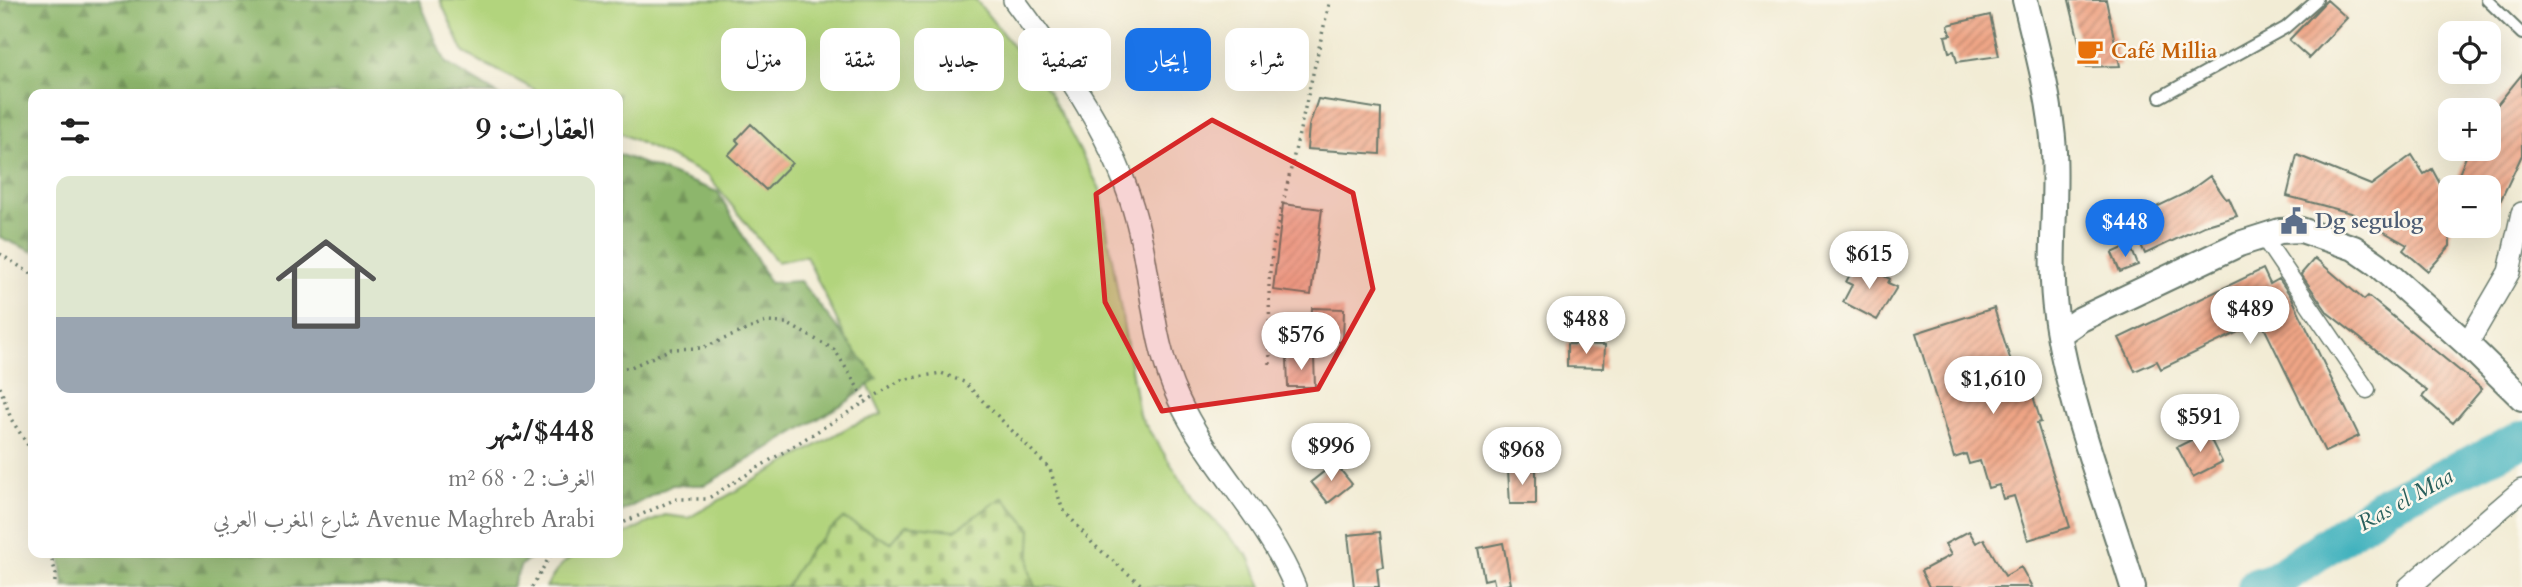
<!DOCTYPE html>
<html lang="ar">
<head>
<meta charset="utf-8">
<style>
	:root { --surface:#fff; --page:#f6f6f6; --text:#222; --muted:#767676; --line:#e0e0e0; --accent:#1a73e8 }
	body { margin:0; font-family:Cardo,Amiri,serif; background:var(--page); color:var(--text); direction:rtl; height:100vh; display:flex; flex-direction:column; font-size:26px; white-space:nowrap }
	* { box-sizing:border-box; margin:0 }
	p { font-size:23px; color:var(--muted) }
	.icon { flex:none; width:38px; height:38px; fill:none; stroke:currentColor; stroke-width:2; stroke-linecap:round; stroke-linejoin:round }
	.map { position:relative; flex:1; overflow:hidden; direction:ltr }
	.panel { position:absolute; left:28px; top:89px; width:595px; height:469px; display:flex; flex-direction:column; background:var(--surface); border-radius:14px; box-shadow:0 7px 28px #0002; direction:rtl }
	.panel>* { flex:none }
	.hud { position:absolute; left:644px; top:28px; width:665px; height:63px; direction:rtl; display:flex; gap:14px }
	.fabs { position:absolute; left:2438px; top:21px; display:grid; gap:14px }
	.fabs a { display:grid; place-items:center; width:63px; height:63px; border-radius:14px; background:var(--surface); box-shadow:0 7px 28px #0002; font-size:35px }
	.price { position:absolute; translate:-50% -60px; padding:0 16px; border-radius:24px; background:#fff; color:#222; font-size:23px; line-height:46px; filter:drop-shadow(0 2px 4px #0008) }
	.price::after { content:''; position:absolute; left:50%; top:42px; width:21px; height:16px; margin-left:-10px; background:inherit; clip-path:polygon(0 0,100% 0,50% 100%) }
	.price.selected { background:var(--accent); color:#fff }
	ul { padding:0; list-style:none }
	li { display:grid; align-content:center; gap:14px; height:371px; padding:0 28px }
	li+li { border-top:2px solid var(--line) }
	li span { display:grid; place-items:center; height:217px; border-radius:14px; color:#555 }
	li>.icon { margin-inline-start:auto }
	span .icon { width:126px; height:126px; fill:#fffc; stroke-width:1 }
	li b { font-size:30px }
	h2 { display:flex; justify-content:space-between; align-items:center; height:84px; padding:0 28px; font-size:30px }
	.pill { padding:0 24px; border-radius:14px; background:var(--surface); box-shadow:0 7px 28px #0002; font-size:24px; line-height:63px }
	.pill.selected { background:var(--accent); color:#fff }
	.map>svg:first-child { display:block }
	.grass { fill:#b2d47d; stroke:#688858; stroke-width:2 }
	.forest { fill:url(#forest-firs); stroke:#567a50; stroke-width:2 }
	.cemetery { fill:url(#cemetery-stones); stroke:#688858; stroke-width:2 }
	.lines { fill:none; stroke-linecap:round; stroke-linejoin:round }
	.river { stroke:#43b2be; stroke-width:38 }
	.building { fill:url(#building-hatch) }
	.service-casing { stroke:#697a6c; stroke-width:14 }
	.pedestrian-casing { stroke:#697a6c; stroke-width:19 }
	.minor-casing { stroke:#697a6c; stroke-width:24 }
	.tertiary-casing { stroke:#697a6c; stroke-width:28 }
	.path { stroke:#697a6c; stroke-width:3.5; stroke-dasharray:2 5; stroke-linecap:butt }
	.service { stroke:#fff; stroke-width:10 }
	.pedestrian { stroke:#fff; stroke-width:16 }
	.minor { stroke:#fff; stroke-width:21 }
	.tertiary { stroke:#fff; stroke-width:24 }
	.marked { fill:#d62828; fill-opacity:0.2; stroke:#d62828; stroke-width:5; stroke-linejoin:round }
	.labels { text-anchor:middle; stroke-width:5; stroke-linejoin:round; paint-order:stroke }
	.food-label { font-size:21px; font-weight:bold; fill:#c56008; stroke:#fbf7ec; text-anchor:start }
	.service-label { font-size:21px; font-weight:bold; fill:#4e5e75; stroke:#fbf7ec; text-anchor:start }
	.water-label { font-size:23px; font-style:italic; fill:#2a605d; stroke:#fbf7ec }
</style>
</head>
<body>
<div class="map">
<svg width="2522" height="587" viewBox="0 0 2522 587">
	<defs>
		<pattern id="forest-firs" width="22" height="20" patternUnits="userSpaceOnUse" patternTransform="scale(1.75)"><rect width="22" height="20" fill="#8db66c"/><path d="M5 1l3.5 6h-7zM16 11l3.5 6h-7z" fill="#73955a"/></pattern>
		<pattern id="cemetery-stones" width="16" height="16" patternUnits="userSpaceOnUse" patternTransform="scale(1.75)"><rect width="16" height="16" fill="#b2d47d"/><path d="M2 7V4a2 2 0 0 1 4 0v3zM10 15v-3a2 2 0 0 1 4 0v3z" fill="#90ad67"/></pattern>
		<pattern id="building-hatch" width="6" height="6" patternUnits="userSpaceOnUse" patternTransform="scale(1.75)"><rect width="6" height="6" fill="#efa586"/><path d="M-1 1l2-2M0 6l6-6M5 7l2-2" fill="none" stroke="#c1886e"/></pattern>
	</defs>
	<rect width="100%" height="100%" fill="#fbf7ec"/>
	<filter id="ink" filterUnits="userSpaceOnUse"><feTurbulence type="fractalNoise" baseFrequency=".0143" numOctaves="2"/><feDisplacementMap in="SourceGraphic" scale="14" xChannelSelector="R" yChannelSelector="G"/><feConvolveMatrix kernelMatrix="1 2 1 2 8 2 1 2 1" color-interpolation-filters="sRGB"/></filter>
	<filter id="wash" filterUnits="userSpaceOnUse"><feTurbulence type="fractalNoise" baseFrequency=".00686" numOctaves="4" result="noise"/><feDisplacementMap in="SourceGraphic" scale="28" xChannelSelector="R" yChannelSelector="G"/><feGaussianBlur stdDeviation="1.57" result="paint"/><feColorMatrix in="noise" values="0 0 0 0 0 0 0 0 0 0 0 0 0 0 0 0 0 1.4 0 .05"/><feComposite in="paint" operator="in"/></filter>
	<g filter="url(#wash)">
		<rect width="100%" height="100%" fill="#f2ecd5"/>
		<!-- grass -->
		<path class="grass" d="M440 0H976L1049 92 1100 189 1139 415 1194 500 1249 557 1262 587H546C567 550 577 553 618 553V537L665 515 688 518 851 426 882 414 806 256 777 262 708 176 618 132V94H543L464 53Z"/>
		<!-- forest -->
		<path class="forest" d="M0 0H419L446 63 497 94H33V252L0 237Z
			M618 154 718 192 770 283 800 281 877 378 850 400 705 485H672L618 513Z
			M60 553H539L521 565 512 587H64Z"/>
		<!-- cemetery -->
		<path class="cemetery" d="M1003 497 1031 529 1029 569 1035 587H786L809 550 843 518 891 543 906 525 955 530Z"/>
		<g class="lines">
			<!-- river -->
			<path class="river" d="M2256 587 2277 580 2387 504 2522 440"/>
		</g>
		<g id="blocks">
			<!-- building -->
			<path class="building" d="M2069 0H2106L2120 66 2085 67Z
				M2327 0 2347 18 2309 58 2289 40Z
				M1990 15 1999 56 1957 62 1954 51 1949 52 1945 36 1951 35 1948 25Z
				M2522 74V155L2488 227V187H2454L2469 149H2488V116Z
				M1318 99 1381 109 1380 154 1307 149 1309 126Z
				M751 124 792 163 766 190 728 155 739 143 736 140Z
				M2297 155 2371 185 2412 155 2424 174 2432 169 2450 202V246L2428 271 2403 250 2407 245 2351 213 2287 196Z
				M2210 176 2226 199 2229 198 2237 216 2204 226 2145 254 2131 222 2151 214 2150 210 2188 192Z
				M1283 204 1322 209 1311 295 1273 290Z
				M2130 245 2138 265 2120 272 2112 253Z
				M2315 258 2364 300 2368 296 2482 389 2453 423 2422 397 2427 391 2328 313 2301 274Z
				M1857 261 1890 279 1888 283 1897 287 1877 320 1843 302 1852 285 1846 282Z
				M2263 269 2270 284 2279 279 2292 298 2359 436 2325 452 2261 321 2161 369 2157 361 2135 371 2119 338Z
				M1312 308 1344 309 1343 342 1311 341Z
				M1994 308 2014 371 2024 367 2041 422 2037 423 2070 527 2028 540 2014 496 2003 499 1999 485 1988 488 1980 461 1969 464 1966 454 1954 458 1916 333Z
				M1567 344 1605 345 1604 368 1567 367Z
				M1314 357 1315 387H1288L1287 358Z
				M2207 432 2222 462 2193 477 2177 447Z
				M1335 463 1352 484 1328 503 1311 482Z
				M1508 470H1536V504H1510Z
				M1969 531 1976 543 1984 539 2005 576 2021 567 2032 587H1929L1921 571 1951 555 1945 544Z
				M1380 532 1384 567 1377 568 1379 587H1354L1348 535Z
				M1503 543 1511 584 1495 587 1493 578 1484 580 1478 548Z"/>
		</g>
	</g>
	<g filter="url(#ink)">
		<use href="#blocks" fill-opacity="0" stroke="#697a6c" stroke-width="2"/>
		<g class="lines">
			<defs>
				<path id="service" d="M2487 0 2522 34
					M2160 97 2285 28 2317 0"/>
				<path id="pedestrian" d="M2262 235 2367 390"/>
				<path id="minor" d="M1014 0C1065 69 1115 137 1137 222 1152 279 1152 343 1178 398 1209 466 1267 518 1295 587
					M2467 344 2509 272 2522 213
					M2409 587 2522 490"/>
				<path id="tertiary" d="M2025 0C2037 50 2051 100 2054 151 2057 206 2048 261 2056 316 2069 405 2107 501 2133 587
					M2059 334 2081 319 2239 244 2280 231 2301 230 2354 248 2377 264 2467 344 2522 398"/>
			</defs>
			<!-- service casing -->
			<use href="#service" class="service-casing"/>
			<!-- pedestrian casing -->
			<use href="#pedestrian" class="pedestrian-casing"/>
			<!-- minor casing -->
			<use href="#minor" class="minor-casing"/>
			<!-- tertiary casing -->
			<use href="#tertiary" class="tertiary-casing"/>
			<!-- path -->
			<path class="path" d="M0 254 33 275
				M1270 364 1269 281 1273 246 1330 0
				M618 369 631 367 671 349 702 348 766 322 786 323 835 350 867 403
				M0 387 11 419 33 453
				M618 525 676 499H707L901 380 941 373 964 382 1050 469 1062 508 1093 544 1144 587
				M50 553 56 574 54 587
				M532 587 550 556 557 553"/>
			<!-- service -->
			<use href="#service" class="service"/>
			<!-- pedestrian -->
			<use href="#pedestrian" class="pedestrian"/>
			<!-- minor -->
			<use href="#minor" class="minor"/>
			<!-- tertiary -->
			<use href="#tertiary" class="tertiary"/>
		</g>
	</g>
	<!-- marked area -->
	<path class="marked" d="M1212 120 1353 193 1373 289 1318 389 1162 411 1105 302 1096 194Z"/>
	<!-- icons -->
	<defs>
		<symbol id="cafe-bare" viewBox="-9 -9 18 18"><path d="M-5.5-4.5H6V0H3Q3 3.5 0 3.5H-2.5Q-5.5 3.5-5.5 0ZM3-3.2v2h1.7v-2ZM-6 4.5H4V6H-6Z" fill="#e8710a" stroke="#fbf7ec" stroke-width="2.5" paint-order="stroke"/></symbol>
		<symbol id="civic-bare" viewBox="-9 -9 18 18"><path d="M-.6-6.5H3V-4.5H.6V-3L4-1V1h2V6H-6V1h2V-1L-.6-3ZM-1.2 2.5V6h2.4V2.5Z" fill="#5c6f8a" stroke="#fbf7ec" stroke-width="2.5" paint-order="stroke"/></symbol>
	</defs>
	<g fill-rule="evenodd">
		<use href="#cafe-bare" x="2071" y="32" width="38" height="38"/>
		<use href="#civic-bare" x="2275" y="202" width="38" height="38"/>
	</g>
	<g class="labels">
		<!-- food labels -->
		<g class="food-label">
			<text x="2111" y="58">Café Millia</text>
		</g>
		<!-- service labels -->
		<g class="service-label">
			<text x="2315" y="228">Dg segulog</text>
		</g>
		<!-- water labels -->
		<g class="water-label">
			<text transform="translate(2405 499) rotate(-29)" y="8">Ras el Maa</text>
		</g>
	</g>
</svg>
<div class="fabs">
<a><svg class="icon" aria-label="locate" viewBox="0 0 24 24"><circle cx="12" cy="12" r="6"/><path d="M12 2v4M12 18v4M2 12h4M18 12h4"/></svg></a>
<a>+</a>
<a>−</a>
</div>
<b class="price selected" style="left:2125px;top:259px">$448</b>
<b class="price" style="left:1869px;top:291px">$615</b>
<b class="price" style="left:2250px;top:346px">$489</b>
<b class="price" style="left:1586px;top:356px">$488</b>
<b class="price" style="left:1301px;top:372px">$576</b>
<b class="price" style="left:1993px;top:416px">$1,610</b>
<b class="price" style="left:2200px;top:454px">$591</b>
<b class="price" style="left:1331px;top:483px">$996</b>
<b class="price" style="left:1522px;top:487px">$968</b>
<div class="hud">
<a class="pill">شراء</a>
<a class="pill selected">إيجار</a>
<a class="pill">تصفية</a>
<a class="pill">جديد</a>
<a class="pill">شقة</a>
<a class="pill">منزل</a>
</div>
<section class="panel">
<h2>العقارات: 9<svg class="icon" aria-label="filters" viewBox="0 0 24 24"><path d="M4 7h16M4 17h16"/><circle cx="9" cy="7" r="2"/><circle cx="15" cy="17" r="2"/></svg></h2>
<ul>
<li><span style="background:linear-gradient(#dfe7d0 65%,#9aa5b1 0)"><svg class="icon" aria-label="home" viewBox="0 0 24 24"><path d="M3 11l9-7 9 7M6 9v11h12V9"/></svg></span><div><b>$448/شهر</b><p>الغرف: 2 · 68 m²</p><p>Avenue Maghreb Arabi شارع المغرب العربي</p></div></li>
</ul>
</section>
</div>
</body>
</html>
